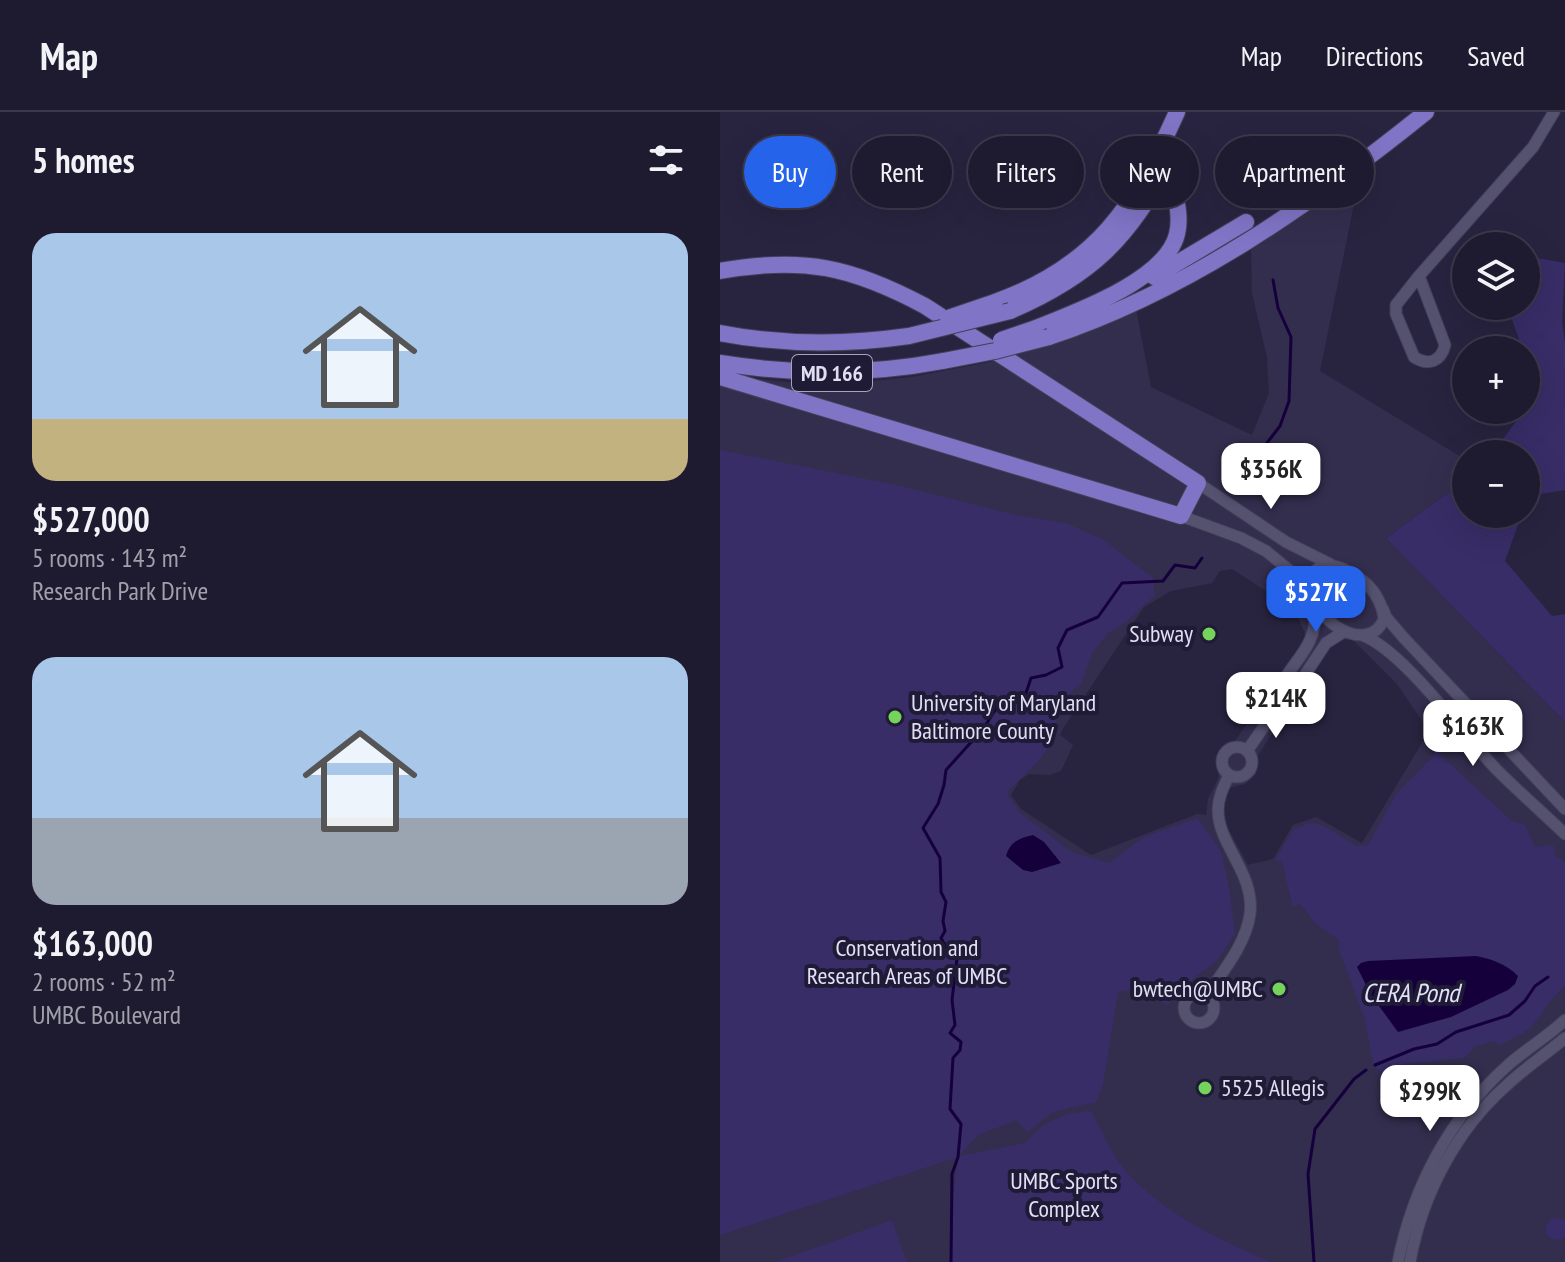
<!DOCTYPE html>
<html lang="en">
<head>
<meta charset="utf-8">
<style>
	:root { --surface:#1e1b30; --page:#2b283c; --text:#f1f3f6; --muted:#a1a1ab; --line:#3c394c; --accent:#2563eb }
	body { margin:0; font-family:"PT Sans Narrow",sans-serif; background:var(--page); color:var(--text); height:100vh; display:flex; flex-direction:column; font-size:30px; white-space:nowrap }
	* { box-sizing:border-box; margin:0 }
	p { font-size:26px; color:var(--muted) }
	.icon { flex:none; width:44px; height:44px; fill:none; stroke:currentColor; stroke-width:2; stroke-linecap:round; stroke-linejoin:round }
	.map { position:relative; flex:1; overflow:hidden }
	.panel { display:flex; flex-direction:column; background:var(--surface); width:720px }
	.panel>* { flex:none }
	.top-card { position:absolute; left:24px; top:24px; width:700px; height:72px; display:flex; gap:16px }
	.tools { position:absolute; left:732px; top:120px; display:grid; gap:16px }
	.tools a { display:grid; place-items:center; width:88px; height:88px; border-radius:50%; background:var(--surface); box-shadow:0 8px 32px #0002,0 0 0 2px var(--line); font-size:40px }
	.price { position:absolute; translate:-50% -68px; padding:0 18px; border-radius:16px; background:#fff; color:#222; font-size:26px; line-height:52px; filter:drop-shadow(0 2px 4px #0008) }
	.price::after { content:''; position:absolute; left:50%; top:48px; width:24px; height:18px; margin-left:-12px; background:inherit; clip-path:polygon(0 0,100% 0,50% 100%) }
	.price.selected { background:var(--accent); color:#fff }
	ul { padding:0; list-style:none }
	li { display:grid; align-content:center; gap:16px; height:424px; padding:0 32px }
	li span { display:grid; place-items:center; height:248px; border-radius:24px; color:#555 }
	li>.icon { margin-inline-start:auto }
	span .icon { width:144px; height:144px; fill:#fffc; stroke-width:1 }
	li b { font-size:34px }
	h2 { display:flex; justify-content:space-between; align-items:center; height:96px; padding:0 32px; font-size:34px }
	.tag { padding:0 28px; border-radius:36px; background:var(--surface); box-shadow:0 8px 32px #0002,0 0 0 2px var(--line); font-size:28px; line-height:72px }
	.tag.selected { background:var(--accent); color:#fff }
	header { display:flex; align-items:center; gap:48px; box-sizing:border-box; height:112px; padding:0 40px; background:var(--surface); border-bottom:2px solid var(--line) }
	header strong { font-size:38px }
	nav { display:flex; gap:44px; margin-inline-start:auto; font-size:28px }
	main { display:flex; flex:1; min-height:0 }
	.map>svg:first-child { display:block }
	.built { fill:#332e4e; fill-rule:evenodd }
	.green { fill:#382d67 }
	.water { fill:#15003c }
	.lines { fill:none; stroke-linecap:round; stroke-linejoin:round }
	.stream { stroke:#15003c; stroke-width:3 }
	.minor-casing { stroke:#433f57; stroke-width:13 }
	.highway-casing { stroke:#433f57; stroke-width:18 }
	.minor { stroke:#555270; stroke-width:11 }
	.highway { stroke:#8074c6; stroke-width:16 }
	.highway-bridge-casing { stroke:#433f57; stroke-width:18; stroke-linecap:butt }
	.highway-bridge { stroke:#8074c6; stroke-width:16 }
	.poi-dot { fill:#75d25a; stroke:#1f1a35; stroke-width:3 }
	.labels { text-anchor:middle; stroke-width:8; stroke-linejoin:round; paint-order:stroke }
	.shield { fill:#1f1a35; stroke:#a6a4b9; stroke-width:2 }
	.shield-label { font-size:22px; font-weight:bold; fill:#e0dff1 }
	.poi-label { font-size:24px; fill:#e0dff1; stroke:#1f1a35; text-anchor:end }
	.park-label { font-size:24px; fill:#e3e1f6; stroke:#1f1a35 }
	.water-label { font-size:26px; font-style:italic; fill:#e2e1f5; stroke:#1f1a35 }
</style>
</head>
<body>
<header>
<strong>Map</strong>
<nav><a>Map</a><a>Directions</a><a>Saved</a></nav>
</header>
<main>
<section class="panel">
<h2>5 homes<svg class="icon" aria-label="filters" viewBox="0 0 24 24"><path d="M4 7h16M4 17h16"/><circle cx="9" cy="7" r="2"/><circle cx="15" cy="17" r="2"/></svg></h2>
<ul>
<li><span style="background:linear-gradient(#a9c7e8 75%,#c2b280 0)"><svg class="icon" aria-label="home" viewBox="0 0 24 24"><path d="M3 11l9-7 9 7M6 9v11h12V9"/></svg></span><div><b>$527,000</b><p>5 rooms · 143 m²</p><p>Research Park Drive</p></div></li>
<li><span style="background:linear-gradient(#a9c7e8 65%,#9aa5b1 0)"><svg class="icon" aria-label="home" viewBox="0 0 24 24"><path d="M3 11l9-7 9 7M6 9v11h12V9"/></svg></span><div><b>$163,000</b><p>2 rooms · 52 m²</p><p>UMBC Boulevard</p></div></li>
</ul>
</section>
<div class="map">
<svg width="845" height="1150" viewBox="0 0 845 1150">
	<rect width="100%" height="100%" fill="#282440"/>
	<!-- built -->
	<path class="built" d="M640 63 600 259 746 348V368L666 426 845 610V1150H0V263L86 272H124L192 265 280 248 363 221 416 197 431 275 532 323 549 281 547 245 532 181 531 134ZM512 457 574 497 584 519 585 526 515 629 500 640 497 653 499 665 488 687 486 703 477 702 371 743 301 697 291 683 300 668 309 662 330 663 341 659 353 633 340 623 342 618 424 495 451 479 492 471 500 459ZM622 527 633 528 677 572 709 619 642 731 596 705 573 713 553 747 528 753 506 713 503 696 506 685 510 676 525 672 536 662 538 643 611 532Z"/>
	<!-- green -->
	<path class="green" d="M806 144 845 151 842 211 845 231V378L809 384 806 392V342H772L818 279 806 246V238H803L787 194H806Z
		M0 338 181 374 292 402 348 412 384 428 433 466 435 483 406 510 388 521 372 541 362 570 338 593C336 645 317 646 287 681L300 701 352 740 389 751 424 725 477 706 501 739 510 782 515 822 496 850 477 863 447 893 421 878 398 879 383 973 376 990 333 1000 307 1020 297 1008 258 1023 239 1044 306 1031C324 1008 343 1001 371 999 382 1018 391 1042 405 1058 444 1102 496 1126 550 1150H231V1107L238 1045 0 1123Z
		M746 368V402H802L785 449 832 504 845 502V610L666 426Z
		M623 465 642 478 647 488 639 506C617 511 596 494 608 471Z
		M717 640 792 709 805 713 815 735 833 733 836 744 845 750V874C831 885 824 901 812 914 803 923 790 928 778 933L775 929 755 934 751 940 743 946 684 952 666 967 653 951 645 908 619 837V828L594 810 580 792 573 795 562 750 555 748 573 718 589 711 602 713 636 734 648 733 676 682Z
		M826 1117a11 11 0 1 1 22 0a11 11 0 1 1-22 0Z
		M172 1108 187 1150H56Z"/>
	<!-- water -->
	<path class="water" d="M313 723 324 730 341 751 312 760 303 758 286 744C290 730 299 726 313 723Z
		M756 844C772 847 786 852 798 864L795 872 788 878 731 905 678 920 651 883 637 855 641 851 648 849Z"/>
	<g class="lines">
		<!-- stream -->
		<path class="stream" d="M513 375 560 314 569 289 571 225 558 196 553 168
			M655 953 694 937 717 932 736 920 789 903 805 889 815 874 828 865
			M231 1150 232 1062 238 1045 241 1012 230 997 233 946 240 938 241 930 230 921 235 913 232 888 237 846 226 835 221 826 225 819 223 809 226 790 221 780 220 746 203 716 218 692 224 673 226 658 263 617 281 589 306 581 311 566 326 563 342 555 338 536 347 518 378 505 402 471 443 469 455 453 475 456 482 446
			M594 1150 588 1062 595 1017 634 967 646 958"/>
		<defs>
			<path id="minor" d="M699 164 813 35 834 0
				M699 164 725 233C721 250 708 254 694 245L676 202V193Z
				M478 371 566 430 610 452
				M461 404 521 426 546 439 585 471 588 478
				M611 453C638 459 661 479 664 507 647 548 580 502 591 462L601 454Z
				M663 497 666 505 683 525 845 697
				M642 523C684 539 744 624 777 658 799 680 822 700 845 722
				M556 597C555 555 602 544 594 493
				M502 650a15 15 0 1 1 30 0a15 15 0 1 1-30 0Z
				M527 639 556 597 569 587 606 531 625 519
				M464 896a15 15 0 1 1 30 0a15 15 0 1 1-30 0Z
				M487 883C503 859 526 832 530 802 535 761 498 733 498 698 498 685 504 674 509 663
				M678 1150C693 1075 730 1005 787 954 806 937 827 925 845 908
				M690 1150C702 1083 736 1018 787 973 805 956 826 942 845 926"/>
			<path id="highway" d="M0 159C83 144 132 155 205 194L478 371 461 404 0 265
				M434 165 526 110
				M275 190C376 154 415 94 457 0
				M290 199C371 164 409 127 450 49
				M316 216C356 200 446 168 457 122 463 97 450 73 450 48
				M0 221C62 233 126 233 189 224
				M329 225C468 179 593 91 706 0
				M0 251C75 263 149 263 223 249"/>
		</defs>
		<!-- minor casing -->
		<use href="#minor" class="minor-casing"/>
		<!-- highway casing -->
		<use href="#highway" class="highway-casing"/>
		<!-- minor -->
		<use href="#minor" class="minor"/>
		<!-- highway -->
		<use href="#highway" class="highway"/>
		<defs>
			<path id="highway-bridge" d="M228 206 275 190
				M189 224 290 199
				M281 228 316 216
				M223 249 275 239 329 225"/>
		</defs>
		<!-- highway-bridge casing -->
		<use href="#highway-bridge" class="highway-bridge-casing"/>
		<!-- highway-bridge -->
		<use href="#highway-bridge" class="highway-bridge"/>
	</g>
	<!-- markers -->
	<g class="poi-dot">
		<circle cx="489" cy="522" r="8"/>
		<circle cx="175" cy="605" r="8"/>
		<circle cx="559" cy="877" r="8"/>
		<circle cx="485" cy="976" r="8"/>
	</g>
	<g class="labels">
		<!-- shield labels -->
		<rect class="shield" x="72" y="243" width="80" height="36" rx="6"/>
		<g class="shield-label">
			<text x="112" y="269">MD 166</text>
		</g>
		<!-- poi labels -->
		<g class="poi-label">
			<text x="473" y="530">Subway</text>
			<text x="191" y="599" text-anchor="start">University of Maryland<tspan x="191" dy="28">Baltimore County</tspan></text>
			<text x="543" y="885">bwtech@UMBC</text>
			<text x="501" y="984" text-anchor="start">5525 Allegis</text>
		</g>
		<!-- park labels -->
		<g class="park-label">
			<text x="187" y="844">Conservation and<tspan x="187" dy="28">Research Areas of UMBC</tspan></text>
			<text x="344" y="1077">UMBC Sports<tspan x="344" dy="28">Complex</tspan></text>
		</g>
		<!-- water labels -->
		<g class="water-label">
			<text x="691" y="890">CERA Pond</text>
		</g>
	</g>
</svg>
<div class="tools">
<a><svg class="icon" aria-label="layers" viewBox="0 0 24 24"><path d="M12 4l9 5-9 5-9-5zM3 14l9 5 9-5"/></svg></a>
<a>+</a>
<a>−</a>
</div>
<b class="price" style="left:551px;top:399px">$356K</b>
<b class="price selected" style="left:596px;top:522px">$527K</b>
<b class="price" style="left:556px;top:628px">$214K</b>
<b class="price" style="left:753px;top:656px">$163K</b>
<b class="price" style="left:710px;top:1021px">$299K</b>
<div class="top-card">
<a class="tag selected">Buy</a>
<a class="tag">Rent</a>
<a class="tag">Filters</a>
<a class="tag">New</a>
<a class="tag">Apartment</a>
</div>
</div>
</main>
</body>
</html>
